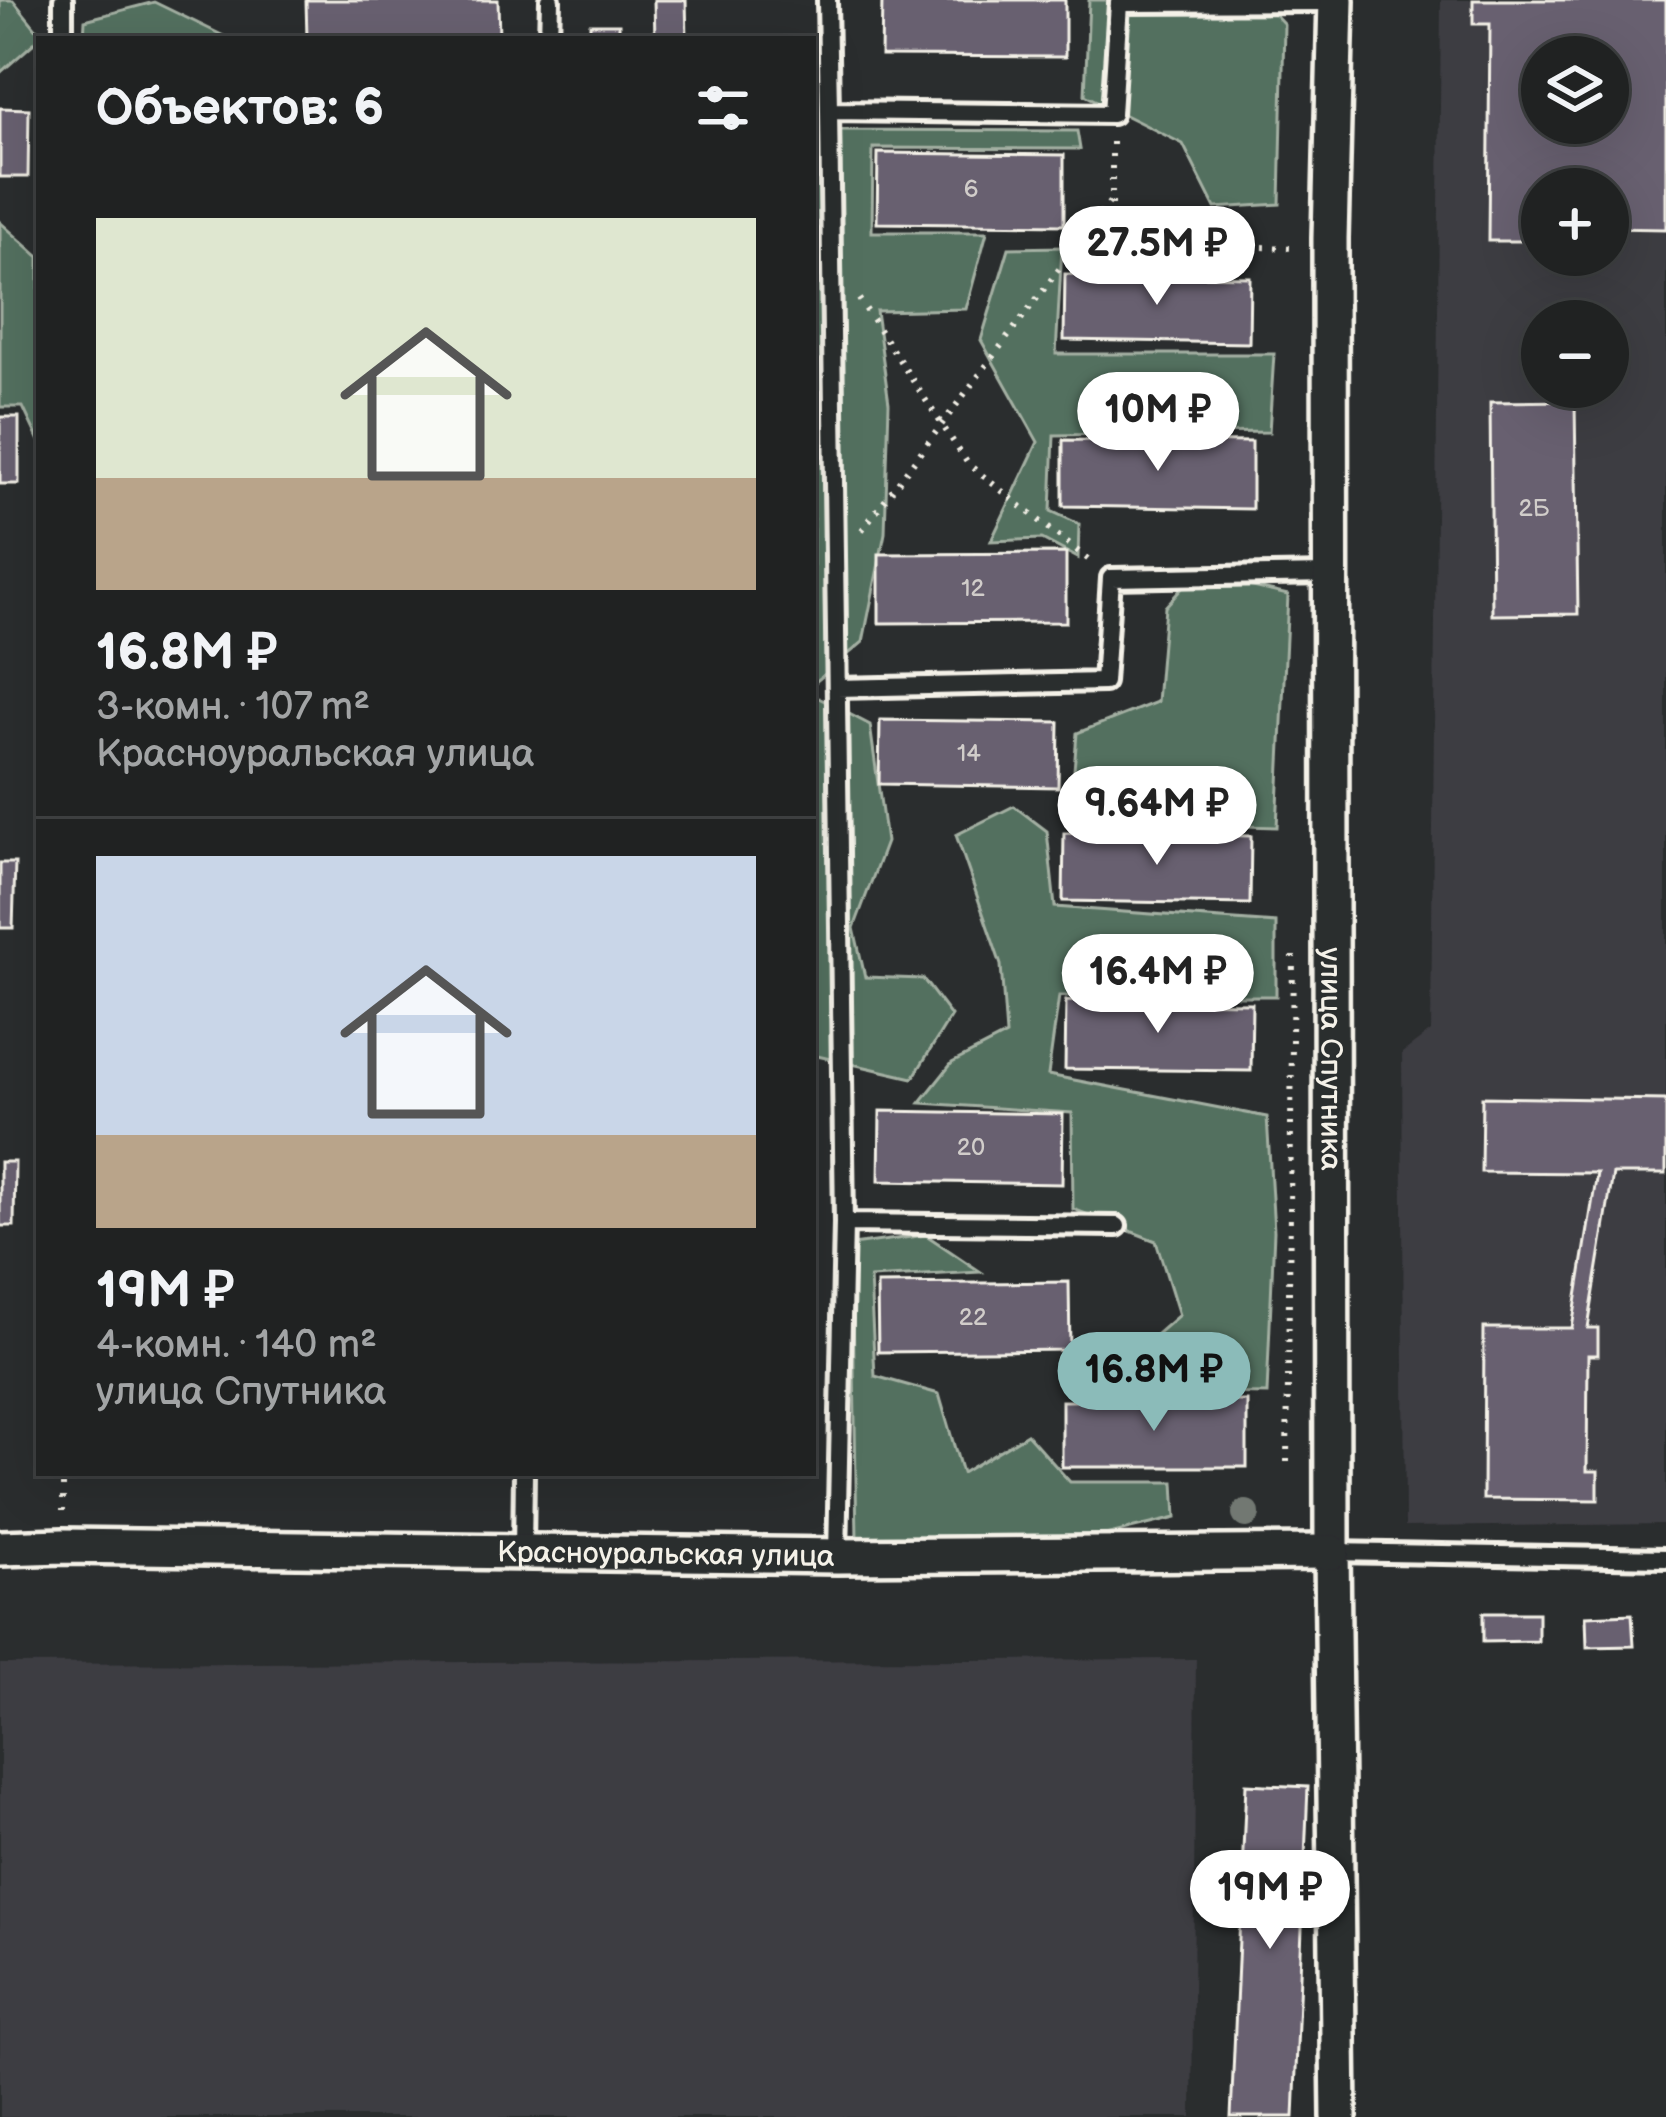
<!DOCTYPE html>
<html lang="ru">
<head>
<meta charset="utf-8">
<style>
	:root { --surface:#202222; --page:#282a2a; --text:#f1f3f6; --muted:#a2a4a5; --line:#3d3f40; --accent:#8bbbb9 }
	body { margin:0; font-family:"Balsamiq Sans",sans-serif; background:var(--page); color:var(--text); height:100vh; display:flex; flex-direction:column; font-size:45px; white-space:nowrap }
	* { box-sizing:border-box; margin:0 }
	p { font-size:39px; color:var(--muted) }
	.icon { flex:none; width:66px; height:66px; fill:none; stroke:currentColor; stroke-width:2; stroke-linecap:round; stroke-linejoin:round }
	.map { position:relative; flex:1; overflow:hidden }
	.panel { position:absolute; left:36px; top:36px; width:780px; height:1440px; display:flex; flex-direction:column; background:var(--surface); border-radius:0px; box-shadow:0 12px 48px #0002,0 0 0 3px var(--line) }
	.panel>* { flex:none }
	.fabs { position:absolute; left:1521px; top:36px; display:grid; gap:24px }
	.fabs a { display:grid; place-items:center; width:108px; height:108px; border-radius:50%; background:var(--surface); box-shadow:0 12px 48px #0002,0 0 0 3px var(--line); font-size:60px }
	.price { position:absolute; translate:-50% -102px; padding:0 27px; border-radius:42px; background:#fff; color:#222; font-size:39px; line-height:78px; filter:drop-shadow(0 3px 6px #0008) }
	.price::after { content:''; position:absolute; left:50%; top:72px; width:36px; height:27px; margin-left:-18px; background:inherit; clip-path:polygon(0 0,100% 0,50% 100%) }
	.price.current { background:var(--accent); color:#111 }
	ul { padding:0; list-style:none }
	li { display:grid; align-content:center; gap:24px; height:636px; padding:0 60px }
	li+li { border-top:3px solid var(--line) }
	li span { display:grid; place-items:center; height:372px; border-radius:0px; color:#555 }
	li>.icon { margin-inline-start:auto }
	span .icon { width:216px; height:216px; fill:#fffc; stroke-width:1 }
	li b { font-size:51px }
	h2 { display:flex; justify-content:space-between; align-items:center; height:144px; padding:0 60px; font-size:51px }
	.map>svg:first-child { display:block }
	.built { fill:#3d3c42; fill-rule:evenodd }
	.green { fill:#536f5e; stroke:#a4b0a3; stroke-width:3 }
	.building { fill:#686070; stroke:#f4f1e8; stroke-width:3; fill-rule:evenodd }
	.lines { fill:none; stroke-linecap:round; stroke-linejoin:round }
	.lane-casing { stroke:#f4f1e8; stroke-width:26 }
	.street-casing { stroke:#f4f1e8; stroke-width:42 }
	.path { stroke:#f4f1e8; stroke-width:6; stroke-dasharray:3 9; stroke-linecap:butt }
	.lane { stroke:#2a2d2e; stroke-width:16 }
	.street { stroke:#2a2d2e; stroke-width:33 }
	.tree { fill:#727872 }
	.labels { text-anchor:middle; stroke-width:12; stroke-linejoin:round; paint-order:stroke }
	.number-label { font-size:24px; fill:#d1cdca }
	.street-label { font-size:30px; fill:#f4f1e8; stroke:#2a2d2e }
</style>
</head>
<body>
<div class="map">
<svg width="1666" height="2117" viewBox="0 0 1666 2117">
	<rect width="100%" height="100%" fill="#2a2d2e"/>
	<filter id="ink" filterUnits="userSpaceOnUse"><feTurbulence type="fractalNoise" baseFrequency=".00833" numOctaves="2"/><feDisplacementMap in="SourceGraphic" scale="24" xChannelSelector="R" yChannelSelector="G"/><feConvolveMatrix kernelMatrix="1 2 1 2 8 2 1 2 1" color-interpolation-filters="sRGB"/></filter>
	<g filter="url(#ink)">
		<!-- built -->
		<path class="built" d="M1441 0H1666V1524L1405 1527 1402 1053 1431 1031ZM1542 57H1608V123H1542ZM1542 189H1608V255H1542ZM1542 321H1608V387H1542Z
			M1196 1659 1192 2117H0V1664Z"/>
		<!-- green -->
		<path class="green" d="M0 0H13L42 36 0 73Z
			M1089 0H1261L1284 24 1280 204 1215 208 1183 144 1085 95Z
			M154 2 230 39H84L85 20Z
			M813 87 819 130 1077 131 1080 149 873 148 872 232H987L966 309 876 311 889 403 885 533 863 642 813 684Z
			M0 222 39 257V441L23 407H0Z
			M1062 247 1056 354H1274L1269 432 1054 435 1051 511 1079 524 1078 558 1042 539 991 541 1038 442 981 340 1009 248Z
			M1195 574 1288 595 1277 827 1070 821 1077 733 1157 702 1165 607Z
			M813 695 870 725 886 842 854 928 865 977 923 979 951 1016 913 1078 813 1055Z
			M1014 806 1047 831 1055 907 1276 923V996H1059L1048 1075 1267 1117 1274 1231 1267 1394 1091 1391 1179 1315 1156 1241 1073 1209 1072 1113 920 1103 952 1063 1006 1035 1001 965 956 835Z
			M926 1235 981 1272 870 1278 875 1376 939 1394 962 1473 1027 1434 1070 1482H1174L1176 1518 1051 1548 857 1540 852 1245Z"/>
		<!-- building -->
		<path class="building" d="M306 0H498L499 39H307Z
			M654 0H686L687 39H655Z
			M882 0H1065V57L881 56Z
			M1473 0H1666V229L1608 228V189H1542V228H1529L1528 241H1488L1490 24H1473ZM1542 57H1608V123H1542Z
			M590 24H619V39H590Z
			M0 108 29 109 28 177H0Z
			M878 153 1064 155V225L877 223Z
			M1065 274 1250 277 1249 343 1064 340Z
			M1575 401 1578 614 1492 615 1490 402Z
			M0 417H19V484H0Z
			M1063 440 1252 442V509L1063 506Z
			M1066 553V622L879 623V554Z
			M880 720 1059 722 1058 787 879 784Z
			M1064 833 1251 836 1250 904 1063 901Z
			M0 863H15L13 928H0Z
			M1066 1001 1252 1003 1251 1071 1065 1069Z
			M1482 1097 1666 1100V1174H1613L1588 1328H1598V1355H1588L1587 1471H1598V1500L1483 1499 1484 1328H1572L1597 1173 1481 1172Z
			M880 1111 1063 1114 1062 1184 879 1181Z
			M0 1162H15L14 1226H0Z
			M1069 1282 1070 1350 878 1352 877 1284Z
			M1062 1401H1247V1467H1062Z
			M1483 1613H1538V1641L1483 1642Z
			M1632 1614 1634 1646 1587 1647 1586 1616Z
			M1246 1784 1308 1787 1294 2117H1231Z"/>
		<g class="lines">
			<defs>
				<path id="lane" d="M63 0V39
					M827 0 829 111 1112 114 1119 3 1336 2
					M549 39 550 0
					M829 111 844 1223 837 1556
					M837 688 1104 682 1111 578 1330 574
					M844 1223 1117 1226
					M523 1552 524 1473
					M1332 1552 1666 1558"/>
				<g id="street">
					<path id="s1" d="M1336 0 1330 238 1332 1552 1339 2117"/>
					<path id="s2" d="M0 1548 63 1546 837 1556 1332 1552"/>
				</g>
			</defs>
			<!-- lane casing -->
			<use href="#lane" class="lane-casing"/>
			<!-- street casing -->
			<use href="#street" class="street-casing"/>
			<!-- path -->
			<path class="path" d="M1112 142V243L1298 248
				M859 299 968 464 1094 564
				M862 530 1112 199
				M1287 1462 1293 956
				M63 1473V1511"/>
			<!-- lane -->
			<use href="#lane" class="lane"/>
			<!-- street -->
			<use href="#street" class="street"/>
		</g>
		<!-- trees -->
		<circle class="tree" cx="1246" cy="1514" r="14"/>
	</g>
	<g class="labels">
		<!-- number labels -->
		<g class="number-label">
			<text x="971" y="197">6</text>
			<text x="1534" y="516">2Б</text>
			<text x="973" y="596">12</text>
			<text x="969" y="761">14</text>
			<text x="971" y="1155">20</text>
			<text x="973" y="1325">22</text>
		</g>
		<!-- street labels -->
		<g class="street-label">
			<text dy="10" stroke="none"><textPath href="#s1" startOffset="1059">улица Спутника</textPath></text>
			<text dy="10" stroke="none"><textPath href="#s2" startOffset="666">Красноуральская улица</textPath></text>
		</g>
	</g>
</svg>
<div class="fabs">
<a><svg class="icon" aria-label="layers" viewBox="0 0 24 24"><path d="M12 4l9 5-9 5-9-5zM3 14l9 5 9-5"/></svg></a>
<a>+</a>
<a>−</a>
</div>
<b class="price" style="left:1157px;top:308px">27.5M ₽</b>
<b class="price" style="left:1158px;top:474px">10M ₽</b>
<b class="price" style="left:1157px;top:868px">9.64M ₽</b>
<b class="price" style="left:1158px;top:1036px">16.4M ₽</b>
<b class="price current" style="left:1154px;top:1434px">16.8M ₽</b>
<b class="price" style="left:1270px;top:1952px">19M ₽</b>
<section class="panel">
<h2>Объектов: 6<svg class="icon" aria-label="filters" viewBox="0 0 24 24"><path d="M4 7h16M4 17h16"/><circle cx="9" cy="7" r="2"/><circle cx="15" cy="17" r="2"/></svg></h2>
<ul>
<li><span style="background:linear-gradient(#dfe7d0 70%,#b9a48a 0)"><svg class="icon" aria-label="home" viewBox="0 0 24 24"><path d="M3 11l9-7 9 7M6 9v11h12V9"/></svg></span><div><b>16.8M ₽</b><p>3-комн. · 107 m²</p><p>Красноуральская улица</p></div></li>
<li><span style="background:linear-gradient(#c9d6e8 75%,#b9a48a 0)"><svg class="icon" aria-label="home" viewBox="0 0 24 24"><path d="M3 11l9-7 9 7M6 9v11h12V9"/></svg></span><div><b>19M ₽</b><p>4-комн. · 140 m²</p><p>улица Спутника</p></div></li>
</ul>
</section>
</div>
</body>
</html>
